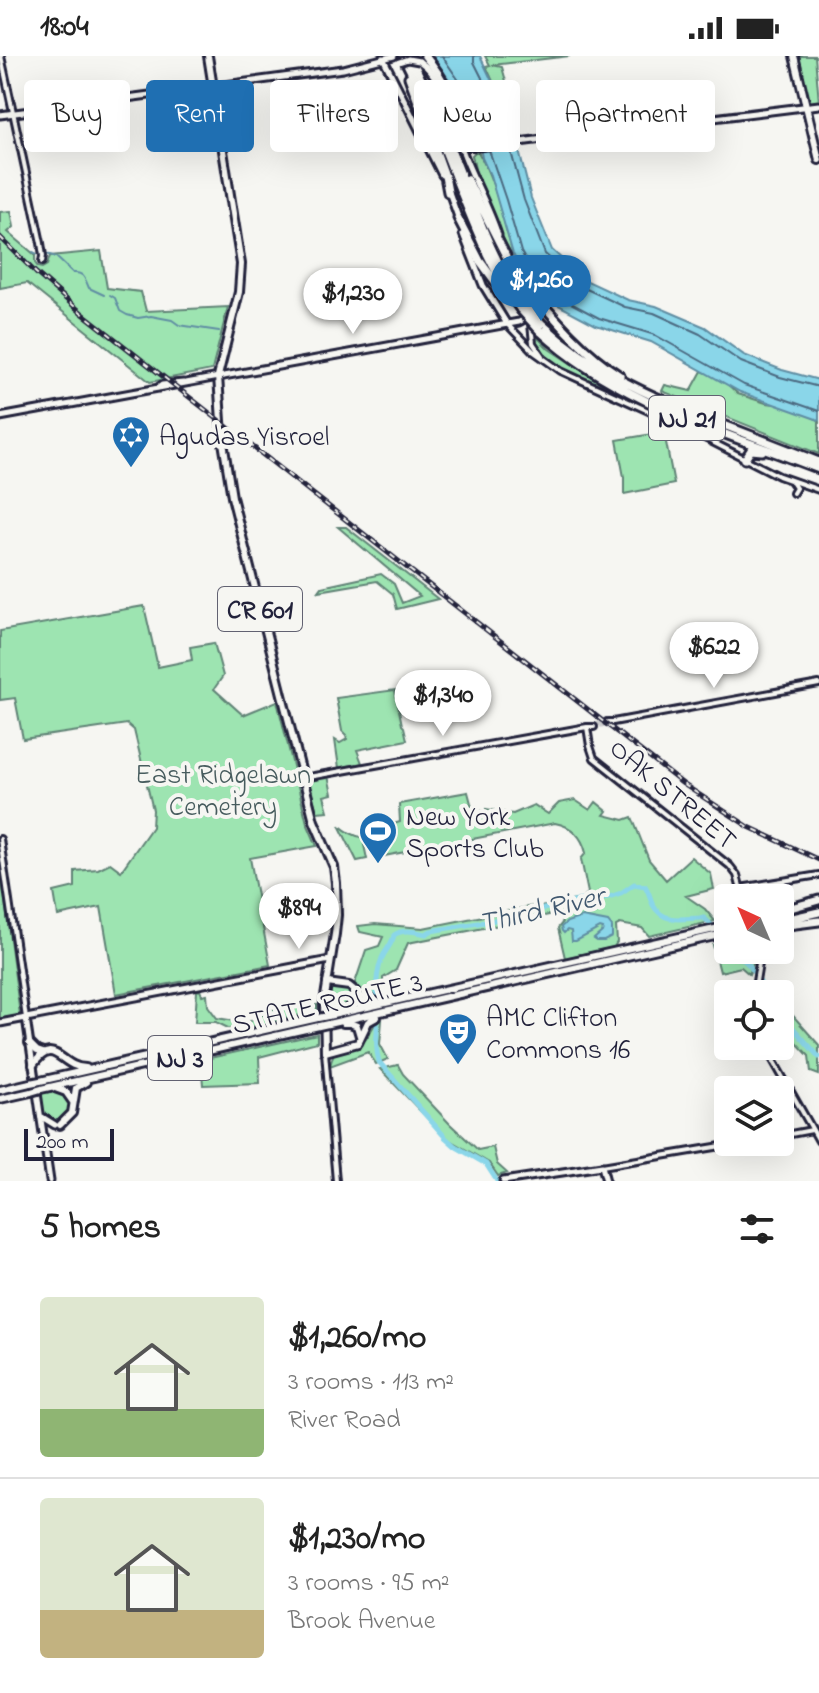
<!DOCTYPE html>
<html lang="en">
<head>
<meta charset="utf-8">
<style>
	:root { --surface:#fff; --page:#f2f2f2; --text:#222; --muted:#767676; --line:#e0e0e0; --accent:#1f6fb2 }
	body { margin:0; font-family:"Indie Flower",sans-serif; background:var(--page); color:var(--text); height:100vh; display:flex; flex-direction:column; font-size:30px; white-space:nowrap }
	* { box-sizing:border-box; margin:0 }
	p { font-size:26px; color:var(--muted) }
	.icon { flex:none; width:44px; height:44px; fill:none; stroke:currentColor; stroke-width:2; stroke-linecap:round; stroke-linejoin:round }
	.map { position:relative; height:1125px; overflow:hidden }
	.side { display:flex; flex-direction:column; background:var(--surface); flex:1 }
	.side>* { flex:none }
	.hud { position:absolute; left:24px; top:24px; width:772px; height:72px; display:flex; gap:16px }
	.needle { width:52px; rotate:316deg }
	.fabs { position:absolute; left:714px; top:828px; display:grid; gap:16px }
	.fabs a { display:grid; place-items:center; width:80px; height:80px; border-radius:8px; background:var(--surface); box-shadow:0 8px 32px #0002; font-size:40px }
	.scale { position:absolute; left:24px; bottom:20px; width:90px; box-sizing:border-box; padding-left:8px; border:4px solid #22223b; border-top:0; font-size:22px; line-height:28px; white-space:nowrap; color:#22223b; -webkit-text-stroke:6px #f6f6f2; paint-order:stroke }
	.price { position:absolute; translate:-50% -68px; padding:0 18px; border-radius:28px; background:#fff; color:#222; font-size:26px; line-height:52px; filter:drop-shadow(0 2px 4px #0008) }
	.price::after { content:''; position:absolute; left:50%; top:48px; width:24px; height:18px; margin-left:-12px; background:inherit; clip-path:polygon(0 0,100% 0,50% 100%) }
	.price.current { background:var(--accent); color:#fff }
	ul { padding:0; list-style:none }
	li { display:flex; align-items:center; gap:24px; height:200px; padding:0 40px }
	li+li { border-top:2px solid var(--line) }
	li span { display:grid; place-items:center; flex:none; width:224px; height:160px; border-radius:8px; color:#555 }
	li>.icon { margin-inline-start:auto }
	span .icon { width:96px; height:96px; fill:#fffc; stroke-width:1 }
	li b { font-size:34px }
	h2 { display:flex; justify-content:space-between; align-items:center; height:96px; padding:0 40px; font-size:34px }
	.chip { padding:0 28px; border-radius:8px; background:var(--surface); box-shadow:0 8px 32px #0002; font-size:28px; line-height:72px }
	.chip.current { background:var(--accent); color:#fff }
	.status { display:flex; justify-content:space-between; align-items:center; height:56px; padding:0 40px; background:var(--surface); direction:ltr }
	.status svg { height:22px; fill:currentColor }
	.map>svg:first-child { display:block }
	.green { fill:#9de4b1; stroke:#608376; stroke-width:2 }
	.water { fill:#8ad6e9; stroke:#608ea3; stroke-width:2 }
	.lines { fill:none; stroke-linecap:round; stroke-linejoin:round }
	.shore { stroke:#4c6a81; stroke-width:2 }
	.stream { stroke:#608ea3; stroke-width:2 }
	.river { stroke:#8ad6e9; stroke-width:5 }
	.tertiary-tunnel { stroke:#cccccd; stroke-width:4; stroke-dasharray:4 2; stroke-linecap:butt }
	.tertiary-casing { stroke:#22223b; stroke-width:10 }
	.secondary-casing { stroke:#22223b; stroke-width:11 }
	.primary-casing { stroke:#22223b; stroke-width:12 }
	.trunk-casing { stroke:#22223b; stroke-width:12 }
	.motorway-casing { stroke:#22223b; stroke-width:13 }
	.tertiary { stroke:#f6f6f2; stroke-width:4 }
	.secondary { stroke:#f6f6f2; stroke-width:5 }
	.primary { stroke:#f6f6f2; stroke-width:6 }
	.trunk { stroke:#f6f6f2; stroke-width:6 }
	.motorway { stroke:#f6f6f2; stroke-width:7 }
	.rail-casing { stroke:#22223b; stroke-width:5 }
	.rail { stroke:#f6f6f2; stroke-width:2; stroke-dasharray:6; stroke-linecap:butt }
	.secondary-bridge-casing { stroke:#22223b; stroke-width:11; stroke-linecap:butt }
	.trunk-bridge-casing { stroke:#22223b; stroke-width:12; stroke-linecap:butt }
	.motorway-bridge-casing { stroke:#22223b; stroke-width:13; stroke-linecap:butt }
	.secondary-bridge { stroke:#f6f6f2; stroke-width:5 }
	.trunk-bridge { stroke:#f6f6f2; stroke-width:6 }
	.motorway-bridge { stroke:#f6f6f2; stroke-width:7 }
	.labels { text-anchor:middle; stroke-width:8; stroke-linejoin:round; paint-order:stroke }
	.shield { fill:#f6f6f2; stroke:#626272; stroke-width:2 }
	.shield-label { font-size:26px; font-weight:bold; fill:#22223b }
	.poi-label { font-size:28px; fill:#22223b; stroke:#f6f6f2; text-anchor:start }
	.park-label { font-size:28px; fill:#475c5e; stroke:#f6f6f2 }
	.street-label { font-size:28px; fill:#22223b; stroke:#f6f6f2 }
	.water-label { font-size:30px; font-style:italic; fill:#41586f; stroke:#f6f6f2 }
</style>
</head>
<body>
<div class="status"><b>18:04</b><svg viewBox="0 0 49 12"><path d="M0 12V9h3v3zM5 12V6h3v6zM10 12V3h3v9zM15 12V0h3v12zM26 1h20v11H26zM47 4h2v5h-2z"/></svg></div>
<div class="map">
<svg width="819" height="1125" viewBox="0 0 819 1125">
	<rect width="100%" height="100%" fill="#f6f6f2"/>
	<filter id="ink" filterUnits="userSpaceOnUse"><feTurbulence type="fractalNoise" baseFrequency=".0125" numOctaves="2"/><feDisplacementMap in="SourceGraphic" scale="16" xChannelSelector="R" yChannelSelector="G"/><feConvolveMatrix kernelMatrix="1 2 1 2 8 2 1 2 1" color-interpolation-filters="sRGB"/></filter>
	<g filter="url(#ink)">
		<!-- green -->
		<path class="green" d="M427 0H433L475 62 478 74V82L473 86 467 87 459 80 456 54Z
			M485 0H570L492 9 502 11 521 78 515 82 505 52 486 10 490 9Z
			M795 0H815L819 46 809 48 801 14Z
			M477 94C495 124 502 160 512 194L509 199 489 145 476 118 472 99Z
			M11 155 14 171 8 176 35 199V207L38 211 42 212 47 209 50 200 101 195 107 232 141 236 146 255 228 251 212 314 150 326 27 227 0 232V156Z
			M534 278 549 293 602 328V331C578 320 540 308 534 278Z
			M702 315 722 323 738 338 766 347 784 349 819 364V398L662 335 665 329 691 335Z
			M664 376 674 428 624 438V421L617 384Z
			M338 471H346L438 543 397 553 393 538 377 525 319 535 322 531 381 518 394 528 402 547 420 540Z
			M144 550 158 611 192 604 190 591 214 587 223 620 214 633 243 659 277 645 307 767 317 790 250 802 270 909 116 938 101 851 58 860 54 836 75 831V815L98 813 110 807 121 815 152 771 153 754 134 674 127 668 23 683 15 642 0 644V575Z
			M395 634 402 669 404 671 407 684 357 694 362 707 339 712 335 684 340 687 347 683 346 679 342 675 336 642Z
			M328 720 332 738 324 740 328 755 317 756 308 724Z
			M468 736 472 751 486 757V753L513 758 534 749 548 758 559 747 575 744 590 754 596 746 607 755 604 759 624 764 632 761 649 804 666 824 691 801 711 818 714 833 686 840 705 853 715 865 649 880 642 872 620 868 616 870 617 886 614 891 565 902 558 872 562 867 559 857 408 887 396 914 383 922V943L366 942 354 930 366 894 379 890 383 881 360 876 358 870 375 868 423 872 528 851 534 850 535 852 581 843 588 837 581 803 586 797C582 780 571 770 555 767L384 800 380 786 364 789 367 803 357 805 339 769C356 784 367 783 389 779L393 768 400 766 399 748Z
			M0 822H2L20 959 0 963Z
			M728 885V894H752L753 908 749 918 741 911 720 916 713 889Z
			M344 931 350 936 352 943C348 952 337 953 328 954L331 932Z
			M200 934 202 939 207 938 208 950 217 962 247 967 283 948 317 949V955L244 973 228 972 216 966H195L197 935Z
			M780 945 819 989V1019L811 1016 809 1000 794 984 790 974 780 964Z
			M382 964 380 988 388 1003 376 1008 368 996 330 1010 334 996C343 993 358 991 365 984 373 975 370 970 382 964Z
			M317 978V986L259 1001 260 1027 203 1029 201 1004Z
			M398 1009 403 1018 450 1068 478 1094 493 1091 497 1108 507 1117 498 1120 489 1107 446 1082 380 1013Z
			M54 1035 63 1036C75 1054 71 1061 51 1066L45 1062 39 1038Z"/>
		<!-- water -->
		<path class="water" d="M433 0H480L505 52 514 75 531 142 552 194 585 224 628 244 656 250 705 271 744 299 782 314 819 324V364L740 336 651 286 596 269 545 242 523 217 513 198 490 119 482 102 475 62Z
			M582 861 608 866 612 871V881L604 885H597L594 883 602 876 603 873 600 872 576 885H572L571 875 567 874 564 877 562 875 561 871 567 866Z"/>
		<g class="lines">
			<!-- shore -->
			<path class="shore" d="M442 0 482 58 486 72 487 85
				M474 0V6L498 54 507 83
				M510 92 524 144 545 198 580 230 625 251 654 257 700 278 741 306 780 321 819 331
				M489 94 506 144 521 196 530 212 550 236 599 262 655 279 744 329 819 355"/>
			<!-- stream -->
			<path class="stream" d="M33 196 37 198
				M47 198 56 201 73 217C84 216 85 223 89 232L104 239
				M110 239 115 242 120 255 127 259 138 262 151 260 172 264 179 269 219 275"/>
			<!-- river -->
			<path class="river" d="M733 894 750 910 767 938
				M376 942C376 929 377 914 382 902 386 893 392 889 394 879 405 872 415 876 426 878L431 875 490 865 583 844 609 841 621 837 634 828 645 830C649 836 650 842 653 849 665 870 686 861 704 862L728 884
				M780 957 819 1001
				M377 965C378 982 374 989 379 1006L446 1082 455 1090 486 1108 497 1125"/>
			<!-- tertiary-tunnel -->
			<path class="tertiary-tunnel" d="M591 669 607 666
				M594 671 610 668"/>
			<defs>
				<path id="tertiary" d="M1 0 41 187 43 200 42 206
					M507 268 533 295 561 315 679 369 779 420 819 434
					M531 268 533 287 542 300
					M792 426 796 432 793 437
					M607 666H613L819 628
					M587 671 590 690 594 702 730 810 737 819 743 842
					M303 722 587 671H594
					M0 783 26 962
					M740 832 819 819
					M754 938 759 907 757 894
					M765 990 819 1085
					M325 996 336 1125
					M780 1080 812 1074
					M602 1110 745 1086"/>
				<path id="secondary" d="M383 2 442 119
					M419 5C438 18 445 40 452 61
					M0 59 343 13 394 0
					M455 70C464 109 486 142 498 179
					M461 85 466 90 478 91 819 49
					M449 136 459 164
					M463 178 483 229 507 268
					M158 332 162 329 183 327
					M0 361 519 266C533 260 534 247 527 234
					M26 962 50 1125
					M0 967 330 904
					M42 1061 55 1069
					M503 1125 602 1110 606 1125"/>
				<path id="primary" d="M208 0 241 208 239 236 218 320 222 380 232 441 314 765 334 811 336 827 337 859 335 878 324 947 325 996
					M794 0 819 104"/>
				<path id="trunk" d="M327 927 349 930 364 942 378 946
					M344 954 349 952 355 946 354 935
					M328 960 728 870
					M343 967H350L357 970 360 980
					M328 968 728 877
					M29 987 37 995 43 997
					M325 996 358 987 368 966 377 961
					M33 1009C55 978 60 1012 86 1012
					M40 1025 318 962
					M55 1032 66 1036 73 1046
					M41 1033 319 970
					M0 1034 30 1027
					M0 1043 31 1036
					M60 1069 72 1057 76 1032 86 1026"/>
				<path id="motorway" d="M403 0C424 41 441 83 457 126 475 171 491 215 521 254
					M410 0C431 41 447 83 464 126 481 168 496 210 523 248
					M425 0C441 19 456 44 455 70
					M409 21 445 120 448 136
					M467 123 506 200
					M458 162 480 205 502 235
					M514 215C547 253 578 293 620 320
					M542 268C591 314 648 340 711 364 747 378 783 392 819 406
					M540 275C616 346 724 376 819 413
					M745 403 751 394 762 395
					M780 855 819 844
					M780 865 819 856
					M780 870 819 865"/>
			</defs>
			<!-- tertiary casing -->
			<use href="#tertiary" class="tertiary-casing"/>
			<!-- secondary casing -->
			<use href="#secondary" class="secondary-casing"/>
			<!-- primary casing -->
			<use href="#primary" class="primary-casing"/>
			<!-- trunk casing -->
			<use href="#trunk" class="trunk-casing"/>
			<!-- motorway casing -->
			<use href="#motorway" class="motorway-casing"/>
			<!-- tertiary -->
			<use href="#tertiary" class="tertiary"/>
			<!-- secondary -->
			<use href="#secondary" class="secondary"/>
			<!-- primary -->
			<use href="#primary" class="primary"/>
			<!-- trunk -->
			<use href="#trunk" class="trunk"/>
			<!-- motorway -->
			<use href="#motorway" class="motorway"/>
			<defs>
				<path id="rail" d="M0 181 36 217 82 257 683 728 749 771 819 804"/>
			</defs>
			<!-- rail casing -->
			<use href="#rail" class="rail-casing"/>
			<!-- rail -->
			<use href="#rail" class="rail"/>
			<defs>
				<path id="secondary-bridge" d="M399 6 408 3 419 5"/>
				<path id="trunk-bridge" d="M318 962 328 960
					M319 970 328 968
					M30 1027 40 1025
					M31 1036 41 1033"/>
				<path id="motorway-bridge" d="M523 248 542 268
					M521 254 540 275"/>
			</defs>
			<!-- secondary-bridge casing -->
			<use href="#secondary-bridge" class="secondary-bridge-casing"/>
			<!-- trunk-bridge casing -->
			<use href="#trunk-bridge" class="trunk-bridge-casing"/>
			<!-- motorway-bridge casing -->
			<use href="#motorway-bridge" class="motorway-bridge-casing"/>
			<!-- secondary-bridge -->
			<use href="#secondary-bridge" class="secondary-bridge"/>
			<!-- trunk-bridge -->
			<use href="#trunk-bridge" class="trunk-bridge"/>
			<!-- motorway-bridge -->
			<use href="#motorway-bridge" class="motorway-bridge"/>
		</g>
	</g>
	<!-- icons -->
	<defs>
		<symbol id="synagogue-pin" viewBox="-11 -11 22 30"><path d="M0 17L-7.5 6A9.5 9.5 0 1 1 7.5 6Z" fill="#1f6fb2" stroke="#f6f6f2"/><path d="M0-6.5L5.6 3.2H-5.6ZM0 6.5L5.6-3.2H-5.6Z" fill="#fff"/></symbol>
		<symbol id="stadium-pin" viewBox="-11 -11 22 30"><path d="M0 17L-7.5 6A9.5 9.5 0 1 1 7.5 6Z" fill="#1f6fb2" stroke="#f6f6f2"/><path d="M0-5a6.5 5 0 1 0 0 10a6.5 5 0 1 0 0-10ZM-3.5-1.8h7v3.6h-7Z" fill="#fff"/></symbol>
		<symbol id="theatre-pin" viewBox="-11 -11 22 30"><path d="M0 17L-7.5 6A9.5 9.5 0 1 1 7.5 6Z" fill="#1f6fb2" stroke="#f6f6f2"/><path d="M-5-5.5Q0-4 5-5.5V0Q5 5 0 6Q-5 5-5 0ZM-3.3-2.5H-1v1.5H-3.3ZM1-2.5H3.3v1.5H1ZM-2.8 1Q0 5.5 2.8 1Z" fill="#fff"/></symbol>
	</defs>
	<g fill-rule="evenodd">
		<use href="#synagogue-pin" x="109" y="357" width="44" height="60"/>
		<use href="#stadium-pin" x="356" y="753" width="44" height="60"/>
		<use href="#theatre-pin" x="436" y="954" width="44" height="60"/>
	</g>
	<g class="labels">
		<!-- shield labels -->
		<g class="shield">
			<rect x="649" y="340" width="76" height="44" rx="6"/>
			<rect x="218" y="531" width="84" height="44" rx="6"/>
			<rect x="148" y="980" width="64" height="44" rx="6"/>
		</g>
		<g class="shield-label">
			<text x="687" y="371">NJ 21</text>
			<text x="260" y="562">CR 601</text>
			<text x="180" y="1011">NJ 3</text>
		</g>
		<!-- poi labels -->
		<g class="poi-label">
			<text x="159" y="389">Agudas Yisroel</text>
			<text x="406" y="769">New York<tspan x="406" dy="32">Sports Club</tspan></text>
			<text x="486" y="970">AMC Clifton<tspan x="486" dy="32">Commons 16</tspan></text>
		</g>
		<!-- park labels -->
		<g class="park-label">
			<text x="223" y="727">East Ridgelawn<tspan x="223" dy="32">Cemetery</tspan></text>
		</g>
		<!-- street labels -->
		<g class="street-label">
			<text transform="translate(674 737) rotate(40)" y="10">OAK STREET</text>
			<text transform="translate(327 946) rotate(-13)" y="10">STATE ROUTE 3</text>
		</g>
		<!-- water labels -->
		<g class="water-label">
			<text transform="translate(541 853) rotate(-13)" y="10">Third River</text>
		</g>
	</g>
</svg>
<div class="fabs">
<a><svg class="needle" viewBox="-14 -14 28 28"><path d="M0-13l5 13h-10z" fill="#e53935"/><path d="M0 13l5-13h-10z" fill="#767676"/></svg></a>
<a><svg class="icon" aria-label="locate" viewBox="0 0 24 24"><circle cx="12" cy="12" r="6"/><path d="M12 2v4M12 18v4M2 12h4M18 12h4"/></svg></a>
<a><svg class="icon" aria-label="layers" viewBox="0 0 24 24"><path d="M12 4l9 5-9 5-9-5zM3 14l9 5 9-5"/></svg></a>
</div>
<div class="scale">200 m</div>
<b class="price current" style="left:541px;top:267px">$1,260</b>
<b class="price" style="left:353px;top:280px">$1,230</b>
<b class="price" style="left:714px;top:634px">$622</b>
<b class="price" style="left:443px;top:682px">$1,340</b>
<b class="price" style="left:299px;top:895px">$894</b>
<div class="hud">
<a class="chip">Buy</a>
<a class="chip current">Rent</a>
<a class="chip">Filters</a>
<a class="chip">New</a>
<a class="chip">Apartment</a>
</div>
</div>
<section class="side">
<h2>5 homes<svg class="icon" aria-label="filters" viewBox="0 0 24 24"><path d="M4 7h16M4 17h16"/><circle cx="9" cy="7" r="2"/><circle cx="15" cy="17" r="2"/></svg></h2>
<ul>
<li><span style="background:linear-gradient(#dfe7d0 70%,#8fb573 0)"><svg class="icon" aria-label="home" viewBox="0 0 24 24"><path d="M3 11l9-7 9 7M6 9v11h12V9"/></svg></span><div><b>$1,260/mo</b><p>3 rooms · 113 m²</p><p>River Road</p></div></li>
<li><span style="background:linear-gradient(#dfe7d0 70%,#c2b280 0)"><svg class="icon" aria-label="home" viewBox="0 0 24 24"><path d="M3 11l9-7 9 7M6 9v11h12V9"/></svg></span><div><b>$1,230/mo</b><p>3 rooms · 95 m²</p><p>Brook Avenue</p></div></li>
</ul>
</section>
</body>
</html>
